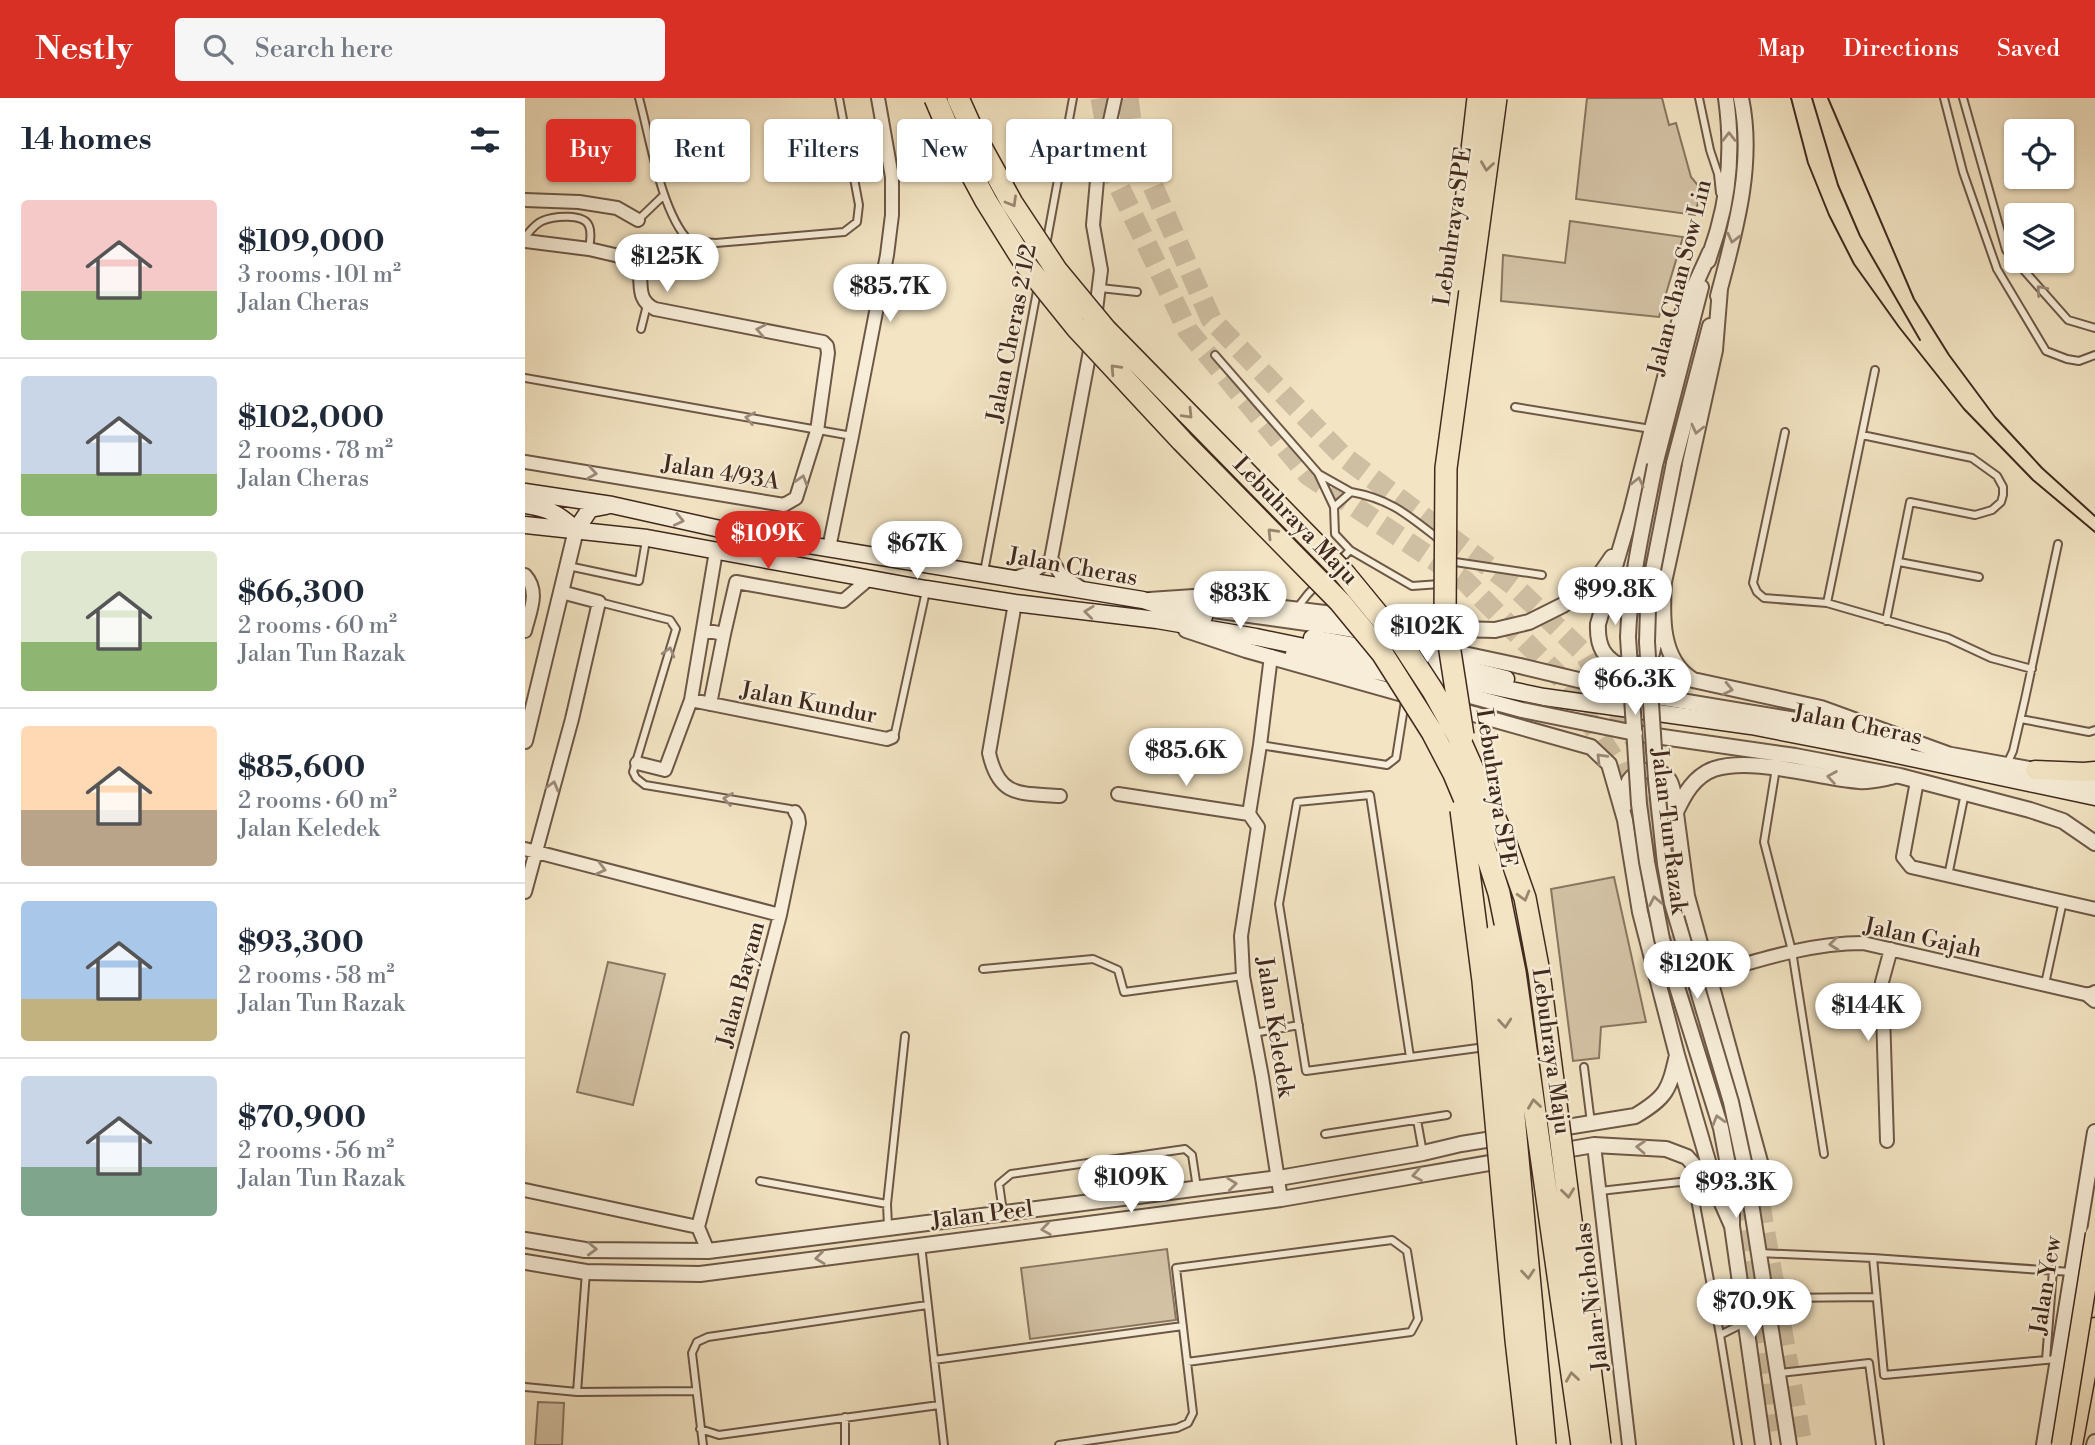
<!DOCTYPE html>
<html lang="en">
<head>
<meta charset="utf-8">
<style>
	:root { --surface:#fff; --page:#f6f6f7; --text:#1f2937; --muted:#747a83; --line:#e0e1e3; --accent:#d93025 }
	body { margin:0; font-family:"Libre Bodoni",serif; background:var(--page); color:var(--text); height:100vh; display:flex; flex-direction:column; font-size:26px; white-space:nowrap }
	* { box-sizing:border-box; margin:0 }
	p { font-size:23px; color:var(--muted) }
	.icon { flex:none; width:38px; height:38px; fill:none; stroke:currentColor; stroke-width:2; stroke-linecap:round; stroke-linejoin:round }
	.map { position:relative; flex:1; overflow:hidden }
	.side { display:flex; flex-direction:column; background:var(--surface); width:525px }
	.side>* { flex:none }
	.guide { position:absolute; left:21px; top:21px; width:665px; height:63px; display:flex; gap:14px }
	.buttons { position:absolute; left:1479px; top:21px; display:grid; gap:14px }
	.buttons a { display:grid; place-items:center; width:70px; height:70px; border-radius:7px; background:var(--surface); box-shadow:0 2px 5px #0004; font-size:35px }
	.price { position:absolute; translate:-50% -60px; padding:0 16px; border-radius:24px; background:#fff; color:#222; font-size:23px; line-height:46px; filter:drop-shadow(0 2px 4px #0008) }
	.price::after { content:''; position:absolute; left:50%; top:42px; width:21px; height:16px; margin-left:-10px; background:inherit; clip-path:polygon(0 0,100% 0,50% 100%) }
	.price.current { background:var(--accent); color:#fff }
	ul { padding:0; list-style:none }
	li { display:flex; align-items:center; gap:21px; height:175px; padding:0 21px }
	li+li { border-top:2px solid var(--line) }
	li span { display:grid; place-items:center; flex:none; width:196px; height:140px; border-radius:7px; color:#555 }
	li>.icon { margin-inline-start:auto }
	span .icon { width:84px; height:84px; fill:#fffc; stroke-width:1 }
	li b { font-size:30px }
	h2 { display:flex; justify-content:space-between; align-items:center; height:84px; padding:0 21px; font-size:30px }
	.tag { padding:0 24px; border-radius:7px; background:var(--surface); box-shadow:0 2px 5px #0004; font-size:24px; line-height:63px }
	.tag.current { background:var(--accent); color:#fff }
	header { display:flex; align-items:center; gap:42px; box-sizing:border-box; height:98px; padding:0 35px; background:var(--accent); color:#fff }
	header strong { font-size:33px }
	nav { display:flex; gap:38px; margin-inline-start:auto; font-size:24px }
	.search { width:490px; height:63px; background:var(--page); display:flex; align-items:center; gap:18px; box-sizing:border-box; padding:0 24px; border-radius:7px; color:var(--muted); font-size:26px }
	main { display:flex; flex:1; min-height:0 }
	.map>svg:first-child { display:block }
	.green { fill:#d5c4a7; stroke:#8a7662; stroke-width:2 }
	.lines { fill:none; stroke-linecap:round; stroke-linejoin:round }
	.motorway-tunnel { stroke:#cfbfa2; stroke-width:21; stroke-dasharray:21 10; stroke-linecap:butt }
	.service-casing { stroke:#6d5847; stroke-width:10 }
	.minor-casing { stroke:#6d5847; stroke-width:16 }
	.tertiary-casing { stroke:#6d5847; stroke-width:18 }
	.secondary-casing { stroke:#40291e; stroke-width:19 }
	.primary-casing { stroke:#40291e; stroke-width:21 }
	.service { stroke:#f7edd8; stroke-width:6 }
	.minor { stroke:#f7edd8; stroke-width:12 }
	.tertiary { stroke:#f7edd8; stroke-width:14 }
	.secondary { stroke:#f7edd8; stroke-width:16 }
	.primary { stroke:#f3e4c3; stroke-width:18 }
	.tram { stroke:#40291e; stroke-width:2 }
	.tertiary-bridge-casing { stroke:#6d5847; stroke-width:18; stroke-linecap:butt }
	.primary-bridge-casing { stroke:#40291e; stroke-width:21; stroke-linecap:butt }
	.motorway-bridge-casing { stroke:#40291e; stroke-width:24; stroke-linecap:butt }
	.tertiary-bridge { stroke:#f7edd8; stroke-width:14 }
	.primary-bridge { stroke:#f3e4c3; stroke-width:18 }
	.motorway-bridge { stroke:#f3e4c3; stroke-width:21 }
	.oneway { stroke:#9c8b7b }
	.oneway2 { stroke:#9a8670 }
	.labels { text-anchor:middle; stroke-width:5; stroke-linejoin:round; paint-order:stroke }
	.street-label { font-size:23px; fill:#40291e; stroke:#f7edd8 }
</style>
</head>
<body>
<header>
<strong>Nestly</strong>
<div class="search"><svg class="icon" aria-label="search" viewBox="0 0 24 24"><circle cx="10" cy="10" r="6"/><path d="M15 15l6 6"/></svg>Search here</div>
<nav><a>Map</a><a>Directions</a><a>Saved</a></nav>
</header>
<main>
<section class="side">
<h2>14 homes<svg class="icon" aria-label="filters" viewBox="0 0 24 24"><path d="M4 7h16M4 17h16"/><circle cx="9" cy="7" r="2"/><circle cx="15" cy="17" r="2"/></svg></h2>
<ul>
<li><span style="background:linear-gradient(#f6c9c9 65%,#8fb573 0)"><svg class="icon" aria-label="home" viewBox="0 0 24 24"><path d="M3 11l9-7 9 7M6 9v11h12V9"/></svg></span><div><b>$109,000</b><p>3 rooms · 101 m²</p><p>Jalan Cheras</p></div></li>
<li><span style="background:linear-gradient(#c9d6e8 70%,#8fb573 0)"><svg class="icon" aria-label="home" viewBox="0 0 24 24"><path d="M3 11l9-7 9 7M6 9v11h12V9"/></svg></span><div><b>$102,000</b><p>2 rooms · 78 m²</p><p>Jalan Cheras</p></div></li>
<li><span style="background:linear-gradient(#dfe7d0 65%,#8fb573 0)"><svg class="icon" aria-label="home" viewBox="0 0 24 24"><path d="M3 11l9-7 9 7M6 9v11h12V9"/></svg></span><div><b>$66,300</b><p>2 rooms · 60 m²</p><p>Jalan Tun Razak</p></div></li>
<li><span style="background:linear-gradient(#ffd9b3 60%,#b9a48a 0)"><svg class="icon" aria-label="home" viewBox="0 0 24 24"><path d="M3 11l9-7 9 7M6 9v11h12V9"/></svg></span><div><b>$85,600</b><p>2 rooms · 60 m²</p><p>Jalan Keledek</p></div></li>
<li><span style="background:linear-gradient(#a9c7e8 70%,#c2b280 0)"><svg class="icon" aria-label="home" viewBox="0 0 24 24"><path d="M3 11l9-7 9 7M6 9v11h12V9"/></svg></span><div><b>$93,300</b><p>2 rooms · 58 m²</p><p>Jalan Tun Razak</p></div></li>
<li><span style="background:linear-gradient(#c9d6e8 65%,#7fa58c 0)"><svg class="icon" aria-label="home" viewBox="0 0 24 24"><path d="M3 11l9-7 9 7M6 9v11h12V9"/></svg></span><div><b>$70,900</b><p>2 rooms · 56 m²</p><p>Jalan Tun Razak</p></div></li>
</ul>
</section>
<div class="map">
<svg width="1570" height="1347" viewBox="0 0 1570 1347">
	<rect width="100%" height="100%" fill="#f3e4c3"/>
	<filter id="stains"><feTurbulence type="fractalNoise" baseFrequency=".00286" numOctaves="4"/><feColorMatrix values="0 0 0 0 .2 0 0 0 0 .09 0 0 0 0 .02 0 0 0 .5 -.17"/></filter>
	<radialGradient id="worn" r=".72"><stop offset=".6" stop-color="#630" stop-opacity="0"/><stop offset="1" stop-color="#630" stop-opacity=".3"/></radialGradient>
	<!-- green -->
	<path class="green" d="M1062 0H1137L1144 27 1151 25 1166 79 1176 91 1170 117 1051 101Z
		M1045 123 1158 139 1134 219 976 203 978 157 1040 165Z
		M1089 779 1121 924 1076 929 1074 960 1048 963 1026 791Z
		M83 864 140 876 108 1007 52 994Z
		M642 1151 651 1222 505 1241 496 1170Z
		M13 1304 39 1305 37 1347H10Z"/>
	<g class="lines">
		<!-- motorway-tunnel -->
		<path class="motorway-tunnel" d="M576 0 590 80 663 233 783 377 940 483 1038 582 1092 666 1108 707
			M603 0 609 45 686 221 818 358 988 487 1060 556 1117 654 1158 793
			M1124 747 1185 976
			M1214 1014 1229 1073 1277 1347
			M1203 1041 1214 1083 1243 1334"/>
		<defs>
			<path id="service" d="M114 0C125 40 136 114 164 143L191 145 319 134 332 124 334 107 314 0
				M1174 0 1185 52 1193 76 1195 95
				M1419 0 1438 74 1472 171 1521 253 1542 261 1554 263 1570 257
				M1438 0 1481 152 1543 222 1570 230
				M113 122 139 97
				M0 139C5 133 10 126 17 123 28 118 59 115 64 128 67 135 65 144 64 151
				M521 147 548 0
				M575 190 612 194
				M116 231 122 207
				M690 257 793 375 809 409 810 436 825 452 887 488 915 486
				M0 280 327 338
				M990 309 1126 331
				M1260 334 1228 485 1232 494 1239 500 1302 505 1423 540 1466 560 1507 571
				M1337 337 1447 360 1472 378 1478 389V397L1476 404 1467 412 1450 417 1385 404 1361 523
				M794 376 826 394
				M809 409 826 394C866 401 884 418 915 442
				M930 464 1017 477
				M1374 464 1454 479
				M43 468 114 483 121 442
				M459 474 513 188
				M74 504 145 522 151 531 108 674 111 680 120 687 265 711 270 714
				M1302 505 1350 272
				M772 510 783 496 825 452
				M1496 621 1564 634 1570 632
				M367 639 370 635 401 493
				M735 647 862 667 871 660 880 603
				M1482 666 1488 653 1500 601 1533 446
				M1251 670 1239 744 1267 853 1299 1056
				M1423 778 1440 695
				M458 871 568 861 593 872 599 894 718 878
				M1520 886 1538 803
				M729 935 774 927
				M885 959 845 697 772 704 754 806 781 973 953 950
				M1059 969 1066 1025
				M892 1022 898 1055
				M800 1036 922 1017
				M235 1083 362 1106
				M1075 1093 1155 1084 1163 1088 1169 1096 1195 1237 1213 1347
				M478 1114 474 1086 486 1076 660 1051 667 1057 672 1090
				M363 1128 362 1106 380 938
				M396 1147 419 1347
				M1234 1155 1348 1160 1546 1174
				M1348 1160 1359 1277 1532 1261
				M1241 1200 1351 1199
				M1195 1237 1221 1224
				M409 1262 658 1228
				M1521 1262 1528 1172
				M1255 1275 1344 1265 1355 1347
				M0 1289 52 1294 170 1293
				M52 1294 61 1174
				M175 1331 194 1337 414 1307
				M178 1347 167 1255 172 1244 183 1239 402 1207
				M320 1347V1319
				M534 1347 652 1330 663 1325 668 1315 651 1170 867 1142 882 1153 893 1221 886 1234 662 1264"/>
			<path id="minor" d="M0 102 54 104 92 110 113 122
				M0 143 64 151 107 161C124 176 105 199 130 211L298 244 302 248 303 255 292 333 271 400 259 407 0 364
				M570 220 576 172 568 127 572 82 590 0
				M304 450 327 338 362 157 367 117V79L353 0
				M526 461 536 477 555 489
				M0 477C15 493 5 513 0 533
				M489 480 508 474 526 461 567 242
				M490 505 464 655C474 700 495 695 535 698
				M178 532 199 536 211 484 318 503 344 481
				M746 558 735 647 724 716 733 729 716 838 718 878 737 979 756 1101
				M166 602 362 641 367 639
				M185 606 199 536
				M112 665 140 672 166 602 191 453
				M1392 683 1378 759 1386 769 1570 811
				M593 696 724 716
				M0 751 255 817
				M0 794 47 621 74 504 36 494
				M1183 877C1234 862 1285 845 1338 845L1564 897 1570 894
				M1362 1043 1357 884 1366 851
				M1069 1047 1104 1347
				M0 1092 173 1129
				M183 1153 173 1129 255 817 274 725 273 719 270 714"/>
			<path id="tertiary" d="M1183 163C1186 152 1190 142 1193 131 1205 89 1207 43 1201 0
				M1195 191 1190 252 1139 484C1137 517 1135 562 1168 582L1296 610 1428 658
				M1193 198C1210 134 1230 66 1216 0
				M1149 365 1185 228
				M1130 367 1176 189
				M624 502 669 499 932 531 970 532 1004 524 1038 507 1069 485 1087 459
				M652 507 817 530 840 534
				M1135 519 1127 555 1120 564 1100 571C1079 560 1072 550 1073 526L1106 414 1155 220 1185 154
				M661 532 721 552 1066 649 1084 666 1100 722 1115 814 1152 957 1192 1094 1207 1128
				M873 542 995 568
				M768 556 874 579
				M901 586 997 612
				M1108 595 1271 622 1380 648
				M1110 635 1270 658 1375 678 1505 712 1538 723 1570 745
				M0 643 51 432
				M1421 656 1510 672 1550 683 1570 687
				M1100 707C1100 700 1100 690 1104 683 1112 670 1135 668 1144 682 1146 685 1147 689 1148 693L1162 798 1237 1071 1224 1093
				M1151 714C1159 697 1169 678 1189 671 1228 658 1293 680 1334 683 1344 684 1356 681 1366 679
				M1564 897 1570 902
				M1223 1086 1264 1347
				M1207 1088V1128L1238 1347
				M0 1142 60 1152 183 1153 754 1080 898 1055 936 1046 1110 1018C1142 999 1144 992 1152 957
				M0 1164 61 1174 175 1176 756 1101 1069 1047 1141 1051 1162 1059 1192 1094
				M1519 1347 1570 1034
				M1569 1347 1570 1344"/>
			<path id="secondary" d="M0 394 87 407 222 437 618 502 661 516 679 519
				M0 407C23 410 34 416 51 432
				M0 427 122 440 401 491 490 505 632 522 731 539 1019 599 1226 628 1344 651 1570 699
				M51 432 65 411 81 408
				M787 540 907 562 981 581"/>
			<path id="primary" d="M1510 672 1559 674 1570 673
				M1548 1347 1570 1229"/>
		</defs>
		<!-- service casing -->
		<use href="#service" class="service-casing"/>
		<!-- minor casing -->
		<use href="#minor" class="minor-casing"/>
		<!-- tertiary casing -->
		<use href="#tertiary" class="tertiary-casing"/>
		<!-- secondary casing -->
		<use href="#secondary" class="secondary-casing"/>
		<!-- primary casing -->
		<use href="#primary" class="primary-casing"/>
		<!-- service -->
		<use href="#service" class="service"/>
		<!-- minor -->
		<use href="#minor" class="minor"/>
		<!-- tertiary -->
		<use href="#tertiary" class="tertiary"/>
		<!-- secondary -->
		<use href="#secondary" class="secondary"/>
		<!-- primary -->
		<use href="#primary" class="primary"/>
		<!-- tram -->
		<path class="tram" d="M1266 0 1283 65 1304 117 1329 166 1374 229 1439 311 1508 382 1570 434
			M1287 0 1313 87 1335 138 1395 242
			M1303 0 1389 201 1424 257 1470 319 1517 370 1570 418"/>
		<defs>
			<path id="tertiary-bridge" d="M1149 365 1127 477 1123 511 1122 544 1131 682 1140 766 1147 805 1206 1004 1223 1083
				M1130 367C1119 424 1105 481 1103 539L1114 706 1122 764 1137 841 1196 1030 1207 1088
				M995 568 1108 595
				M997 612 1110 635"/>
			<path id="primary-bridge" d="M1536 1347 1570 1136"/>
			<path id="motorway-bridge" d="M410 0 427 40 461 103 501 167 551 229 657 343 815 504 857 555 907 634 929 676 958 745 974 795 990 874 1057 1347
				M433 0 450 38 487 105 532 173 580 231 818 474 878 547 908 593 933 638 980 743 1000 800 1014 874 1075 1347
				M932 182 953 0
				M938 637 920 521 921 370 971 0
				M936 712 958 883 991 1242 1003 1347
				M969 838 976 880 1020 1347"/>
		</defs>
		<!-- tertiary-bridge casing -->
		<use href="#tertiary-bridge" class="tertiary-bridge-casing"/>
		<!-- primary-bridge casing -->
		<use href="#primary-bridge" class="primary-bridge-casing"/>
		<!-- motorway-bridge casing -->
		<use href="#motorway-bridge" class="motorway-bridge-casing"/>
		<!-- tertiary-bridge -->
		<use href="#tertiary-bridge" class="tertiary-bridge"/>
		<!-- primary-bridge -->
		<use href="#primary-bridge" class="primary-bridge"/>
		<!-- motorway-bridge -->
		<use href="#motorway-bridge" class="motorway-bridge"/>
	</g>
	<!-- one-way arrows -->
	<defs><path id="oneway-chevron" d="M-2-3.5L2.5 0L-2 3.5" fill="none" stroke-width="1.6" stroke-linecap="round" stroke-linejoin="round" transform="scale(1.75)"/></defs>
	<g class="oneway">
		<use href="#oneway-chevron" transform="translate(1204 39) rotate(-90)"/>
		<use href="#oneway-chevron" transform="translate(1208 140) rotate(104)"/>
		<use href="#oneway-chevron" transform="translate(1516 192) rotate(-131)"/>
		<use href="#oneway-chevron" transform="translate(236 232) rotate(-169)"/>
		<use href="#oneway-chevron" transform="translate(225 320) rotate(-169)"/>
		<use href="#oneway-chevron" transform="translate(1172 331) rotate(103)"/>
		<use href="#oneway-chevron" transform="translate(67 375) rotate(9)"/>
		<use href="#oneway-chevron" transform="translate(277 382) rotate(-73)"/>
		<use href="#oneway-chevron" transform="translate(1113 384) rotate(-77)"/>
		<use href="#oneway-chevron" transform="translate(154 422) rotate(12)"/>
		<use href="#oneway-chevron" transform="translate(564 514) rotate(-173)"/>
		<use href="#oneway-chevron" transform="translate(144 554) rotate(-74)"/>
		<use href="#oneway-chevron" transform="translate(1203 591) rotate(13)"/>
		<use href="#oneway-chevron" transform="translate(1076 660) rotate(-134)"/>
		<use href="#oneway-chevron" transform="translate(1307 679) rotate(-171)"/>
		<use href="#oneway-chevron" transform="translate(28 688) rotate(-74)"/>
		<use href="#oneway-chevron" transform="translate(203 701) rotate(-171)"/>
		<use href="#oneway-chevron" transform="translate(76 771) rotate(14)"/>
		<use href="#oneway-chevron" transform="translate(1130 803) rotate(-101)"/>
		<use href="#oneway-chevron" transform="translate(1309 846) rotate(174)"/>
		<use href="#oneway-chevron" transform="translate(1193 1022) rotate(-106)"/>
		<use href="#oneway-chevron" transform="translate(1116 1049) rotate(-177)"/>
		<use href="#oneway-chevron" transform="translate(892 1077) rotate(170)"/>
		<use href="#oneway-chevron" transform="translate(707 1086) rotate(-7)"/>
		<use href="#oneway-chevron" transform="translate(521 1131) rotate(172)"/>
		<use href="#oneway-chevron" transform="translate(67 1151) rotate(2)"/>
		<use href="#oneway-chevron" transform="translate(295 1160) rotate(173)"/>
	</g>
	<g class="oneway2">
		<use href="#oneway-chevron" transform="translate(962 68) rotate(98)"/>
		<use href="#oneway-chevron" transform="translate(487 104) rotate(60)"/>
		<use href="#oneway-chevron" transform="translate(590 271) rotate(-133)"/>
		<use href="#oneway-chevron" transform="translate(663 316) rotate(46)"/>
		<use href="#oneway-chevron" transform="translate(747 435) rotate(-134)"/>
		<use href="#oneway-chevron" transform="translate(999 798) rotate(74)"/>
		<use href="#oneway-chevron" transform="translate(980 925) rotate(85)"/>
		<use href="#oneway-chevron" transform="translate(1009 1006) rotate(-98)"/>
		<use href="#oneway-chevron" transform="translate(1043 1095) rotate(83)"/>
		<use href="#oneway-chevron" transform="translate(1003 1176) rotate(85)"/>
		<use href="#oneway-chevron" transform="translate(1047 1279) rotate(-98)"/>
	</g>
	<g class="labels">
		<!-- street labels -->
		<g class="street-label">
			<text transform="translate(927 128) rotate(-82)" y="8">Lebuhraya SPE</text>
			<text transform="translate(1154 179) rotate(-76)" y="8">Jalan Chan Sow Lin</text>
			<text transform="translate(486 235) rotate(-79)" y="8">Jalan Cheras 2 1/2</text>
			<text transform="translate(196 374) rotate(9)" y="8">Jalan 4/93A</text>
			<text transform="translate(771 422) rotate(46)" y="8">Lebuhraya Maju</text>
			<text transform="translate(548 468) rotate(10)" y="8">Jalan Cheras</text>
			<text transform="translate(284 604) rotate(11)" y="8">Jalan Kundur</text>
			<text transform="translate(1333 626) rotate(11)" y="8">Jalan Cheras</text>
			<text transform="translate(972 690) rotate(81)" y="8">Lebuhraya SPE</text>
			<text transform="translate(1145 733) rotate(83)" y="8">Jalan Tun Razak</text>
			<text transform="translate(1398 839) rotate(12)" y="8">Jalan Gajah</text>
			<text transform="translate(215 886) rotate(-75)" y="8">Jalan Bayam</text>
			<text transform="translate(751 929) rotate(81)" y="8">Jalan Keledek</text>
			<text transform="translate(1027 953) rotate(82)" y="8">Lebuhraya Maju</text>
			<text transform="translate(457 1116) rotate(-7)" y="8">Jalan Peel</text>
			<text transform="translate(1520 1187) rotate(-81)" y="8">Jalan Yew</text>
			<text transform="translate(1066 1199) rotate(-97)" y="8">Jalan Nicholas</text>
		</g>
	</g>
	<rect width="100%" height="100%" filter="url(#stains)"/>
	<rect width="100%" height="100%" fill="url(#worn)"/>
</svg>
<div class="buttons">
<a><svg class="icon" aria-label="locate" viewBox="0 0 24 24"><circle cx="12" cy="12" r="6"/><path d="M12 2v4M12 18v4M2 12h4M18 12h4"/></svg></a>
<a><svg class="icon" aria-label="layers" viewBox="0 0 24 24"><path d="M12 4l9 5-9 5-9-5zM3 14l9 5 9-5"/></svg></a>
</div>
<b class="price" style="left:142px;top:196px">$125K</b>
<b class="price" style="left:365px;top:226px">$85.7K</b>
<b class="price current" style="left:243px;top:473px">$109K</b>
<b class="price" style="left:392px;top:483px">$67K</b>
<b class="price" style="left:1090px;top:529px">$99.8K</b>
<b class="price" style="left:715px;top:533px">$83K</b>
<b class="price" style="left:902px;top:566px">$102K</b>
<b class="price" style="left:1110px;top:619px">$66.3K</b>
<b class="price" style="left:661px;top:690px">$85.6K</b>
<b class="price" style="left:1172px;top:903px">$120K</b>
<b class="price" style="left:1343px;top:945px">$144K</b>
<b class="price" style="left:606px;top:1117px">$109K</b>
<b class="price" style="left:1211px;top:1122px">$93.3K</b>
<b class="price" style="left:1229px;top:1241px">$70.9K</b>
<div class="guide">
<a class="tag current">Buy</a>
<a class="tag">Rent</a>
<a class="tag">Filters</a>
<a class="tag">New</a>
<a class="tag">Apartment</a>
</div>
</div>
</main>
</body>
</html>
